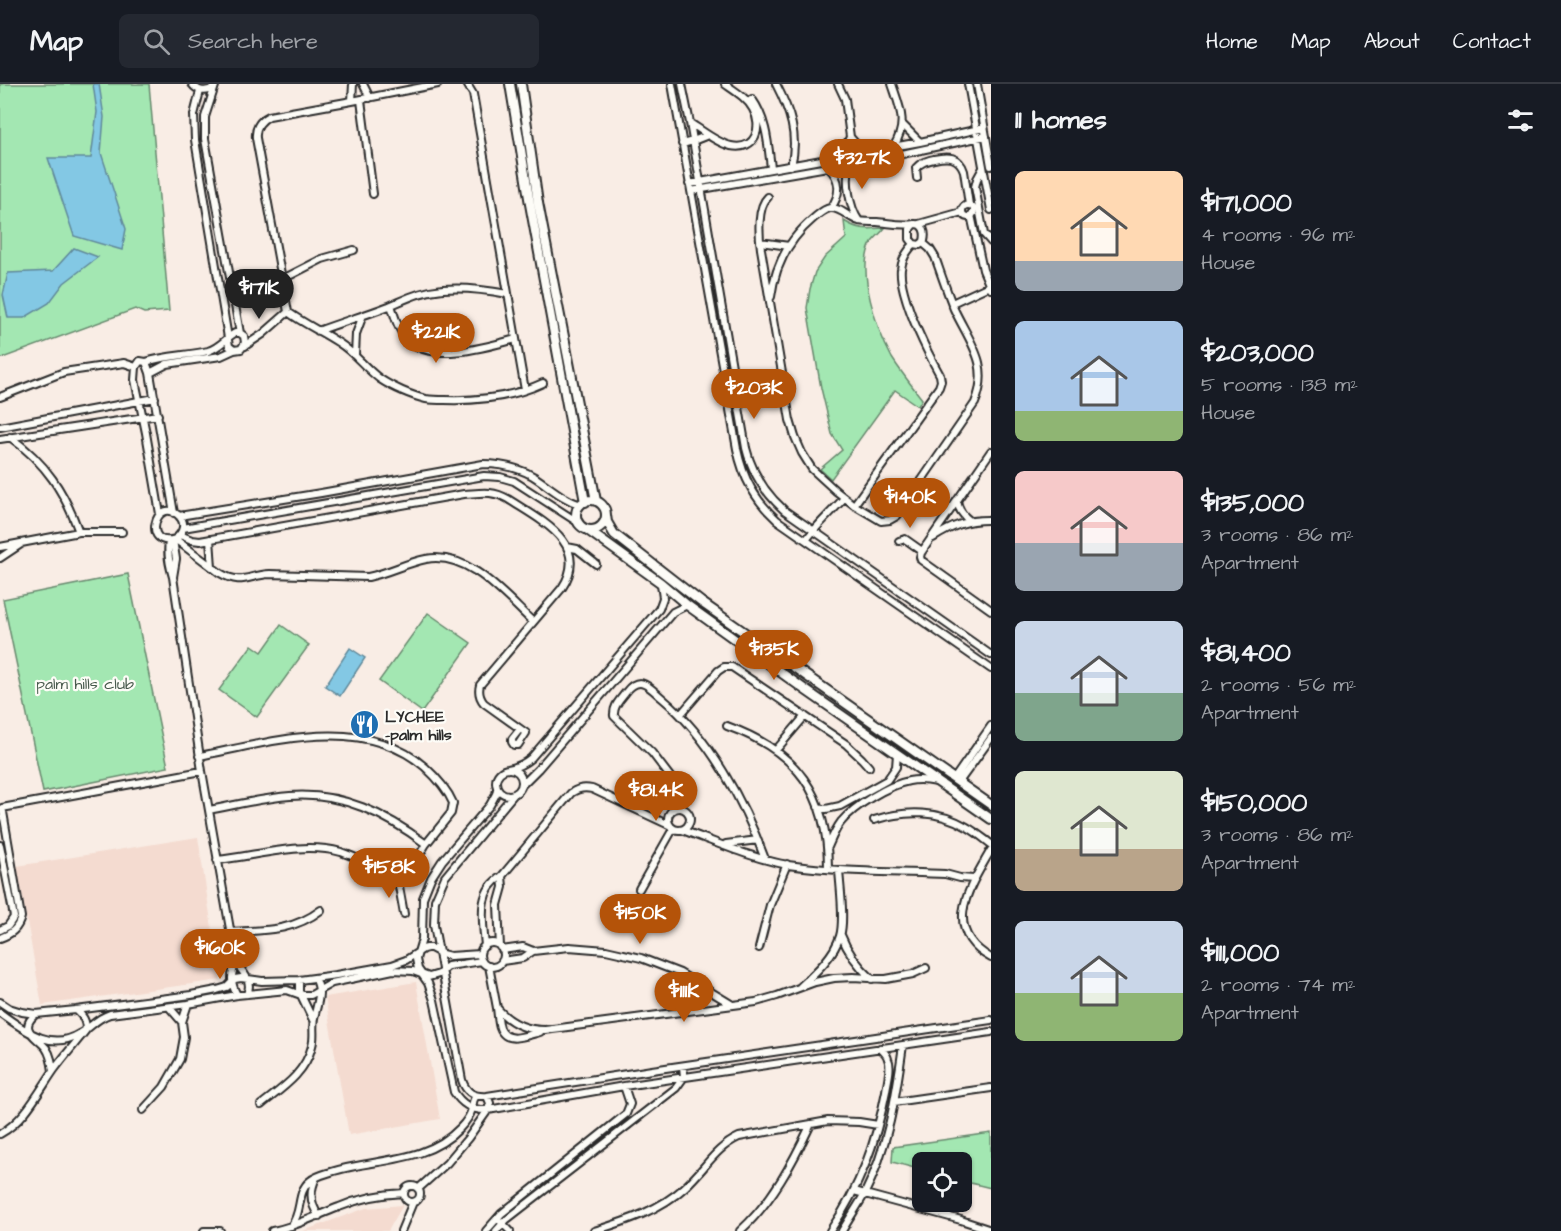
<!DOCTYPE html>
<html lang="en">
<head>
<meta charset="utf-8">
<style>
	:root { --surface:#171b24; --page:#242831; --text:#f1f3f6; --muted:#9ea1a6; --line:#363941; --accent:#b45309 }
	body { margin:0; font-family:"Architects Daughter",sans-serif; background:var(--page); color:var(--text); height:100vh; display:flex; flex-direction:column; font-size:22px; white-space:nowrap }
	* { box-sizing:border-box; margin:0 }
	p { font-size:20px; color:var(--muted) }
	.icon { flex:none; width:33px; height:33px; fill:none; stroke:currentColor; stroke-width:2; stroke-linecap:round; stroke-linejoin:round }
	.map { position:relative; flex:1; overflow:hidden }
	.panel { display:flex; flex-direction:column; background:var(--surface); width:570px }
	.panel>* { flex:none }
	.buttons { position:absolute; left:912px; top:1068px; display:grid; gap:12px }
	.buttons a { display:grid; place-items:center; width:60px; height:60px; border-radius:9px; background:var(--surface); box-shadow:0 2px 4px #0004; font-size:30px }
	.price { position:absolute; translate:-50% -51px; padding:0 14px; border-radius:21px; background:var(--accent); color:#fff; font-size:20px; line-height:39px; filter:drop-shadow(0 2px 3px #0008) }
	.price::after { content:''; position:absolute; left:50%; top:36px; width:18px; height:14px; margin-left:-9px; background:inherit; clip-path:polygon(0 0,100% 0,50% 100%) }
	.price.on { background:#222; color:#fff }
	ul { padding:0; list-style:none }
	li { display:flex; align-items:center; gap:18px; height:150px; padding:0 24px }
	li span { display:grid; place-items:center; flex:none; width:168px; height:120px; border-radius:9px; color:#555 }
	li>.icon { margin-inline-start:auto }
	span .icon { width:72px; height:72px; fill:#fffc; stroke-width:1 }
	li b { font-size:26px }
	h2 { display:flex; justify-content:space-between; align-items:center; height:72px; padding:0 24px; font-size:26px }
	header { display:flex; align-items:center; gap:36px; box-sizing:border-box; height:84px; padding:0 30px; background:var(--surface); border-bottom:2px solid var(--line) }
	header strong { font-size:28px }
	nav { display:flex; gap:33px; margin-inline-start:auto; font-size:21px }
	.search { width:420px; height:54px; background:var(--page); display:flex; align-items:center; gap:15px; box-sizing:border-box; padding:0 21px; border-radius:9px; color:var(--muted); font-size:22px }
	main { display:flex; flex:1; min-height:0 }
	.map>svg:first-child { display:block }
	.built { fill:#f4dbd0 }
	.green { fill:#a3e7b2; stroke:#67896e; stroke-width:1.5 }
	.water { fill:#83c8e4; stroke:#60899a; stroke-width:1.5 }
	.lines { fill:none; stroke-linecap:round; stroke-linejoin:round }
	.minor-casing { stroke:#2b2b2b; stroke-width:10 }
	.tertiary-casing { stroke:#2b2b2b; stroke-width:12 }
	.minor { stroke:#fdfcf7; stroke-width:6 }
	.tertiary { stroke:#fdfcf7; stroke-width:8 }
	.labels { text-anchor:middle; stroke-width:4.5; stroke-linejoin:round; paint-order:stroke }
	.park-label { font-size:16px; fill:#495a4d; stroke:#fdfcf7 }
	.poi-label { font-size:16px; font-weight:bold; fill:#2b2b2b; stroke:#fdfcf7; text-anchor:start }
</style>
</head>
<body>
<header>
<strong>Map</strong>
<div class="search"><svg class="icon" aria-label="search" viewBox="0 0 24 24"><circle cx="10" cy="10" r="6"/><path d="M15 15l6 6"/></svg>Search here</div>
<nav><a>Home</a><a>Map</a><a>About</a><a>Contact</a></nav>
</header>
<main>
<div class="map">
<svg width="991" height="1147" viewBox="0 0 991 1147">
	<rect width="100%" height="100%" fill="#f9ede5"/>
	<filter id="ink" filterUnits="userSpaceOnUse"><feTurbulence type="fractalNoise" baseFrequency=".0167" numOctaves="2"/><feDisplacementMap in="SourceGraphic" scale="12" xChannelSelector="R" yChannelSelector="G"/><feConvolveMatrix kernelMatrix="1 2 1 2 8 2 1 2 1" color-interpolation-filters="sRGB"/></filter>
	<g filter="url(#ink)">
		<!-- built -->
		<path class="built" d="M198 753 220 896 42 921 17 782Z
			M416 898 440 1035 349 1051 325 913Z
			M403 1121 388 1147H303L366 1124Z"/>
		<!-- green -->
		<path class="green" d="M0 0H149L169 227 144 229 135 225 0 275Z
			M844 137C860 147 868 145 885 144 881 149 876 153 872 158 855 185 878 248 892 274 901 288 912 302 922 315L918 322 895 306 831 395 820 385 842 366 832 350 821 304 807 224 810 205 815 188 825 173 846 154Z
			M128 490 168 683 43 708 3 515Z
			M428 529 471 559 422 628 379 597Z
			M281 541 309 561 257 633 219 606 252 561 262 568Z
			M991 1049V1104L962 1097V1078H922V1086L892 1078 893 1063Z"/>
		<!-- water -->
		<path class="water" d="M93 0H99L104 33 101 69 126 145 122 166 74 152 48 74H91L97 28Z
			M74 164 98 173 64 199 49 219 24 234H8L3 211 8 189 53 187Z
			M350 564 365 574 340 612 325 602Z"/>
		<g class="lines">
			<defs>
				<path id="minor" d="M192 0C198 8 207 9 214 3
					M363 0 370 14
					M438 0 352 17 269 32C259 37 255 44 256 54L288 228C304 240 323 248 339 259 355 269 365 284 380 295 392 303 412 312 426 315 432 316 439 316 445 316 477 317 513 313 543 299
					M467 0 473 10 525 306
					M672 0 737 365C743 394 755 416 777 436L991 585
					M682 0 690 39 746 364C752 389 765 409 784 426L991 571
					M776 0C790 27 799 52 791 82
					M838 0 845 15 850 53 841 72
					M892 0C900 24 908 39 894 62
					M968 0 991 126
					M977 0 991 82
					M215 2 205 33V55L240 249
					M200 7 194 31 195 56 228 254
					M752 15C767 36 768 60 771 84
					M361 16 373 110
					M352 17 353 0
					M690 39C703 47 717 59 731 62 756 67 763 43 753 25 747 14 735 7 725 0
					M903 41 920 58
					M850 53 863 68
					M682 60 693 57 708 51
					M850 79C845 95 849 123 859 137
					M828 83C841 95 841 110 831 124
					M983 84 977 95 975 103 984 150 991 158
					M917 94 916 84C921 78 926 77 934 75 948 72 959 72 964 87L969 121
					M689 100 920 58 984 44
					M691 107 902 70 986 52
					M768 113C757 123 759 151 761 165L790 336 795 353 802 369 812 385 836 407 854 421 881 437 890 436 897 432 975 319C991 280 970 259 954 225 947 208 941 190 935 173L930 165 923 159
					M962 127a6 6 0 1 1 12 0a6 6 0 1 1-12 0Z
					M971 131 983 186 991 205
					M914 140C924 139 926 149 924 157L920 161 914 160 910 155V145Z
					M919 140 962 128
					M760 158 789 162
					M283 195 322 175 354 166
					M771 213C775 181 790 154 814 134 819 130 824 125 830 124 840 123 849 134 859 137 865 138 871 138 877 138 890 139 901 142 914 140
					M952 219 989 202
					M391 221C395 233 398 246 407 255 430 280 487 263 516 255
					M318 247C342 238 366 231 389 222 408 214 421 207 443 205 465 203 487 206 508 210
					M245 262 263 250 288 228
					M355 271 356 250 363 231
					M146 278C166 271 187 272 208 267 219 264 226 254 235 249H240L244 252 245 259 241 265 234 266 229 262 228 256
					M150 289 167 280 221 272 234 266
					M0 313 64 288 124 279 136 283
					M0 343 155 314
					M10 353C46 379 64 407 79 448
					M0 355 158 331
					M991 367 921 469 920 473 921 476 991 526
					M957 416C958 425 962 431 970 437
					M854 421 939 303 941 297 940 291C925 264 912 238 904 208 902 200 900 193 901 185 902 175 907 167 914 160
					M160 430 146 349 135 296 136 283 140 277 146 278 150 289 174 429
					M179 432 321 409 483 380C500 380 517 383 533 392 549 402 562 415 581 421
					M183 444 484 392 500 393 514 397 579 439
					M180 451 192 456 200 457 464 410C481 409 492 406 508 415 538 435 592 459 562 504L480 601C478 608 479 613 484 619L526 649 518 661H514L512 658V655L520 645
					M933 454C952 442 968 435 991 436
					M175 455C183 449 187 439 178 431 155 412 142 465 175 455L220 489C242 502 248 491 270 490L368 493C388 489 406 479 426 475 469 467 505 512 533 538
					M210 455 212 483
					M173 456 176 475 173 493
					M806 456C817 441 832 428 844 414
					M169 457C167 470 169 480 173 493L202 687 236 879C244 889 253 898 247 910
					M899 457 905 455 922 467
					M0 463 79 448H122
					M567 463 577 465 596 480
					M0 474 21 460
					M681 630 718 587 724 583H732L846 660 862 675 869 683
					M727 642C797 667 828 710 828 784
					M776 666 805 632
					M199 672C272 658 362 629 425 683 436 693 447 705 453 719L451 729 426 760 407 792 398 797C386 796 377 785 366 779 359 775 350 771 341 768 301 757 258 772 217 776
					M496 698a13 13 0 1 1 26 0a13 13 0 1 1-26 0Z
					M508 685C518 683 524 680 531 674L659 525 663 514 661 500
					M954 695 991 642
					M959 698 991 654
					M522 701 538 685 673 528 687 521
					M497 705 496 710 490 721 442 777 431 794 423 814 422 855 416 875 418 885 428 899 434 916 454 1008C462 1021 473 1027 488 1026L624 1002 991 948
					M514 710 445 793 435 816 434 841 462 996C466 1009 474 1013 487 1012L652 986 991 936
					M818 723 826 725 840 722 887 696 896 683 897 670
					M668 735a11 11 0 1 1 22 0a11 11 0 1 1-22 0Z
					M2 724 202 687
					M682 724 683 713 678 703 652 669 614 632C613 622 620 616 626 608 640 590 649 603 662 614 710 654 744 718 765 775
					M209 726C236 721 263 714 290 712 342 708 386 730 426 760
					M874 736C905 726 939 726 967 743 976 748 983 754 991 760
					M682 746C715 758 754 775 788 781 839 788 893 788 945 790L960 794 974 795
					M726 760 758 756
					M0 761 14 833 8 842 0 846
					M828 763C832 754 835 746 841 738 854 722 888 701 909 697 919 695 927 696 937 698
					M991 766C970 803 940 845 991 874
					M398 797 404 830
					M639 805 673 745
					M230 848C264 846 292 848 321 826
					M841 851C848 869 858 882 872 895
					M0 854C11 850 18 845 21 833L3 728
					M480 871a12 12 0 1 1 24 0a12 12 0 1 1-24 0Z
					M485 862C483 837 476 807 502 792L571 709C578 704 584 703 592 705L669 741
					M500 863 498 821 503 803 502 792
					M759 864 770 821 787 780
					M502 866 523 863 533 867
					M502 877 523 874 533 867 569 863 606 866 641 874 680 889 731 920
					M236 879C230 891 231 900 237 911
					M489 882 497 924C509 938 526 946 545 946L756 918 777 912 815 898 834 894 853 893 886 895 913 890 926 884
					M299 896V907L313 936
					M800 903C815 889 834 872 840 852 845 836 840 803 839 786
					M0 918 9 924 22 928 36 930 76 926 191 911 217 906 227 903 235 895 241 894 262 897 299 896 336 891 392 881 406 876 423 865 427 864H431L442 870 450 872 480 870
					M169 923 182 938
					M497 924C498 930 498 938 500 944 506 961 528 951 540 948
					M687 927C693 916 696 907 689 895
					M0 929C23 945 50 968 79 950 92 943 95 935 110 930L188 920 237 911 287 906 301 911H311L332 899 393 886 413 887 429 893 439 890 448 882 482 877
					M36 930C17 945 37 953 46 964 51 971 52 979 53 987
					M894 1018 991 1004
					M261 1021C282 1004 305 990 312 962 315 953 312 944 314 934 317 920 323 908 315 894
					M143 1026 164 1003 180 975 184 953 182 938 188 920
					M0 1050C25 1036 38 1009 54 986 64 972 76 959 86 946 86 936 83 932 76 926
					M316 1094C309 1108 310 1120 319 1132
					M404 1110a8 8 0 1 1 16 0a8 8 0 1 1-16 0Z
					M418 1105 447 1079 468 1054 488 1026 490 1019 487 1012
					M854 1107 961 1136 991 1146
					M500 1137 510 1147
					M291 1142C303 1128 296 1108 310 1097 316 1092 325 1090 331 1088 375 1074 426 1080 460 1044 465 1039 470 1032 472 1025 473 1019 472 1017 476 1012
					M204 1147H220
					M272 1147C296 1143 317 1131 339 1123 360 1114 381 1110 404 1109
					M401 1147 413 1118
					M486 1147 501 1130 626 1030 630 1020 624 1002
					M496 1147 506 1136 676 1004 684 993 683 982
					M594 1147C627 1137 660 1126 685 1103 705 1085 715 1064 739 1053L828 1037 859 1038 878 1041
					M740 1147C772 1118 793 1078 811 1040
					M830 1147C860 1103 876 1059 886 1007 887 998 892 983 888 975 887 970 883 967 880 964
					M842 1147C849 1135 857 1123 864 1111 888 1064 896 1012 903 961"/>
				<path id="tertiary" d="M510 0 530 120 585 418
					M521 0 538 119 596 417
					M576 431a15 15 0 1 1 30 0a15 15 0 1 1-30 0Z
					M606 431 607 438 614 450 701 518 991 721
					M586 445 661 499 687 521 804 605 991 735"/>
			</defs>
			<!-- minor casing -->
			<use href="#minor" class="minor-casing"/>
			<!-- tertiary casing -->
			<use href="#tertiary" class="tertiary-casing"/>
			<!-- minor -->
			<use href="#minor" class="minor"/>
			<!-- tertiary -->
			<use href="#tertiary" class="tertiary"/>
		</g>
	</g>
	<!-- icons -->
	<defs>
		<symbol id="restaurant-disc" viewBox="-11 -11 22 22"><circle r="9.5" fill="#1f6fb2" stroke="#fdfcf7"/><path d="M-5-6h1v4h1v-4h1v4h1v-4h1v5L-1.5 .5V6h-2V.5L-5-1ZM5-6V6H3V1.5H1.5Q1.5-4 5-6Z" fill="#fff"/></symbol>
	</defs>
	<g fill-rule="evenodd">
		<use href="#restaurant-disc" x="348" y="624" width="33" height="33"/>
	</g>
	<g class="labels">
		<!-- park labels -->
		<g class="park-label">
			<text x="85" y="605">palm hills club</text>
		</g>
		<!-- poi labels -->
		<g class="poi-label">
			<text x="385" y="638">LYCHEE<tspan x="385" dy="18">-palm hills</tspan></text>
		</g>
	</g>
</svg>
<div class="buttons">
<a><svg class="icon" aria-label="locate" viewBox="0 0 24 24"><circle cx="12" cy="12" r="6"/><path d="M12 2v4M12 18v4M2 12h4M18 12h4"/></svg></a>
</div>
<b class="price" style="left:862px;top:106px">$327K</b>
<b class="price on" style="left:259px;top:236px">$171K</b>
<b class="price" style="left:436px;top:280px">$221K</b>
<b class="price" style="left:754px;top:336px">$203K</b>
<b class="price" style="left:910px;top:445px">$140K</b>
<b class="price" style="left:774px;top:597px">$135K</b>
<b class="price" style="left:656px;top:738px">$81.4K</b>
<b class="price" style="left:389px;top:815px">$158K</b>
<b class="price" style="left:640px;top:861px">$150K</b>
<b class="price" style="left:220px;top:896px">$160K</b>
<b class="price" style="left:684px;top:939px">$111K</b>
</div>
<section class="panel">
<h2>11 homes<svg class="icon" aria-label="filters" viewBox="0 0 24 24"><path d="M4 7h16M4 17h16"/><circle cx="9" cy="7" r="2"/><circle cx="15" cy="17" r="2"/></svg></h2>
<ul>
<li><span style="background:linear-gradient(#ffd9b3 75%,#9aa5b1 0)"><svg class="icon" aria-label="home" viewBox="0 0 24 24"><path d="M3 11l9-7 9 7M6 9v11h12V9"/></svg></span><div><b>$171,000</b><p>4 rooms · 96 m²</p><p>House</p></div></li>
<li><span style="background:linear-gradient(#a9c7e8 75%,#8fb573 0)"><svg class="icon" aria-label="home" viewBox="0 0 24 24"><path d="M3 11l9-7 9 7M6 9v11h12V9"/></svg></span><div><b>$203,000</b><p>5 rooms · 138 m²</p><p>House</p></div></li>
<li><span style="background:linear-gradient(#f6c9c9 60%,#9aa5b1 0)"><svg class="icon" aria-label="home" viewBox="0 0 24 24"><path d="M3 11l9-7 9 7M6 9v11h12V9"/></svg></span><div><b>$135,000</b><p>3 rooms · 86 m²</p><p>Apartment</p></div></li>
<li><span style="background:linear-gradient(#c9d6e8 60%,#7fa58c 0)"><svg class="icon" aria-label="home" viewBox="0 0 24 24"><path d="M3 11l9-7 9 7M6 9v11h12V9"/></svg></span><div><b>$81,400</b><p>2 rooms · 56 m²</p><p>Apartment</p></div></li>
<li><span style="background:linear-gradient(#dfe7d0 65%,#b9a48a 0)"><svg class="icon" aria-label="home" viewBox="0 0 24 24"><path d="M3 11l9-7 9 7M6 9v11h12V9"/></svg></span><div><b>$150,000</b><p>3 rooms · 86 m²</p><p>Apartment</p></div></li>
<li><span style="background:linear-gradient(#c9d6e8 60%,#8fb573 0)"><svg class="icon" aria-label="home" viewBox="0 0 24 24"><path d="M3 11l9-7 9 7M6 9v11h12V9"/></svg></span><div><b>$111,000</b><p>2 rooms · 74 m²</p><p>Apartment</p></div></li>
</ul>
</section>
</main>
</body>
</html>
